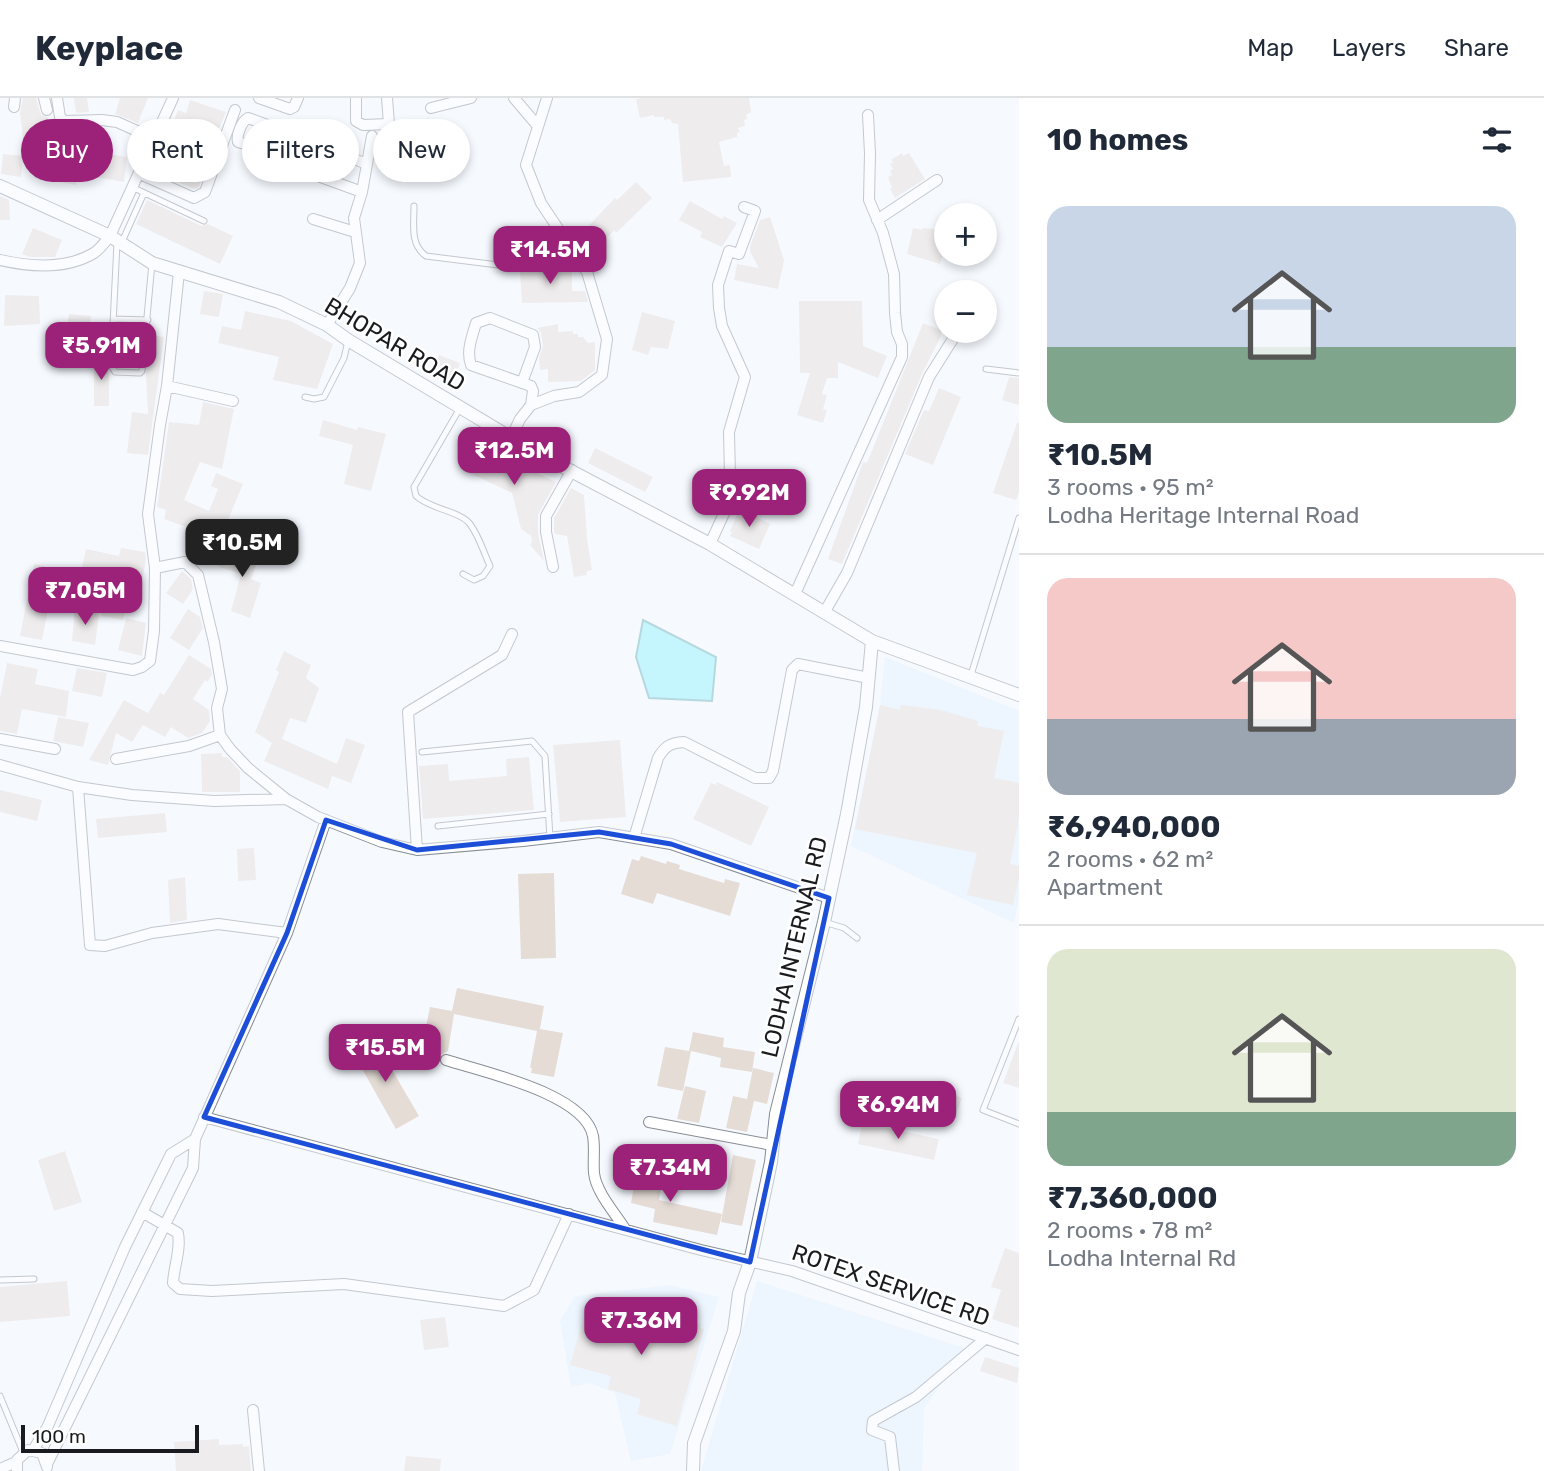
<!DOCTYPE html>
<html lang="en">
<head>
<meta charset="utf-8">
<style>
	:root { --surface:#fff; --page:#f6f6f7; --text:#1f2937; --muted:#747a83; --line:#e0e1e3; --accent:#9c2178 }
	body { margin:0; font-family:Rubik,sans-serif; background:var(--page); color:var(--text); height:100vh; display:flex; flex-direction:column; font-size:26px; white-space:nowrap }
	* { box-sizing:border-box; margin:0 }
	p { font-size:23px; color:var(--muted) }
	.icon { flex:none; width:38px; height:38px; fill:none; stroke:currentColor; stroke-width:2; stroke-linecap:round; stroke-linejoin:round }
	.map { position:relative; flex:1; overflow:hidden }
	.sheet { display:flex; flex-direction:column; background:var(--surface); width:525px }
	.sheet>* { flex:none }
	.hud { position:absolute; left:21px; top:21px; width:665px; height:63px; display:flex; gap:14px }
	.tools { position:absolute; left:934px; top:105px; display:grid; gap:14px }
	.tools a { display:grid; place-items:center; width:63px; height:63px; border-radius:50%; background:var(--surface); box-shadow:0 4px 10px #0003; font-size:35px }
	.scale { position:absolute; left:21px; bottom:18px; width:178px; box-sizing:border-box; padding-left:7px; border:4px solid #191b1e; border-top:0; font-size:19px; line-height:24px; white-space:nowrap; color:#191b1e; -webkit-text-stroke:5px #fff; paint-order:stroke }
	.price { position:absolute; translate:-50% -60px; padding:0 16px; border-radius:14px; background:var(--accent); color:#fff; font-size:23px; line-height:46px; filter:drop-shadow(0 2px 4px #0008) }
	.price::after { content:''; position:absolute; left:50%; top:42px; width:21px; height:16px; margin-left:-10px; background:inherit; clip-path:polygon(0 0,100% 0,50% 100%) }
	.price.active { background:#222; color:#fff }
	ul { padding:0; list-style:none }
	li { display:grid; align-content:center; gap:14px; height:371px; padding:0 28px }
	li+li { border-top:2px solid var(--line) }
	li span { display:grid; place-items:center; height:217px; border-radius:21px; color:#555 }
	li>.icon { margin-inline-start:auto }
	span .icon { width:126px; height:126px; fill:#fffc; stroke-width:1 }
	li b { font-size:30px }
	h2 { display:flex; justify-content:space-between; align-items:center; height:84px; padding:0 28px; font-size:30px }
	.chip { padding:0 24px; border-radius:32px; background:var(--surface); box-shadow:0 4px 10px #0003; font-size:24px; line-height:63px }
	.chip.active { background:var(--accent); color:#fff }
	header { display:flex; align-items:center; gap:42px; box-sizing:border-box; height:98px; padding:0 35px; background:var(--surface); border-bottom:2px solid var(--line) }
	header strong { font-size:33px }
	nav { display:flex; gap:38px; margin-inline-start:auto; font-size:24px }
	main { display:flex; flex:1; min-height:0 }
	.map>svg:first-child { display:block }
	.built { fill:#e2effc }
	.water { fill:#8beffb; stroke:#69afb9; stroke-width:2 }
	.building { fill:#e5dcd6 }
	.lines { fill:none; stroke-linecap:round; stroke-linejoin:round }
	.service-casing { stroke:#878d94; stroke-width:7 }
	.minor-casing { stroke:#878d94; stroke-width:12 }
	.tertiary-casing { stroke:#878d94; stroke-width:14 }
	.service { stroke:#fff; stroke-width:5 }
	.minor { stroke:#fff; stroke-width:10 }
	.tertiary { stroke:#fff; stroke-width:12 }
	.marked { fill:none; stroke:#1d4ed8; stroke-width:5; stroke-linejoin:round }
	.labels { text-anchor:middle; stroke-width:5; stroke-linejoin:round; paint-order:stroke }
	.street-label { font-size:23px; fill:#191b1e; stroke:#fff }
</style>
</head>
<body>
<header>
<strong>Keyplace</strong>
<nav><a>Map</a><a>Layers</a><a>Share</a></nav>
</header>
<main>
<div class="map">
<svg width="1019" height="1373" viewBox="0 0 1019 1373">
	<rect width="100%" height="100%" fill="#f6faff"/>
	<!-- built -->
	<path class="built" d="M885 559 1019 613V799L1014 825 851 748 880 607Z
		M757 1183 967 1251 924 1310 922 1373H701Z
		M670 1187 719 1199 670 1356 631 1363 615 1295 590 1285 571 1289 560 1223 575 1198Z"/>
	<!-- water -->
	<path class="water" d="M643 522 716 559 712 603 649 600 636 559Z"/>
	<!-- building -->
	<path class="building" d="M23 0H36L41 17 48 20V26H43L45 48 24 50 20 14Z
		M74 0H87L89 14 76 15Z
		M120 0H148L138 25 115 16Z
		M643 0H749L751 14 746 17 747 21 744 22 745 28 738 30 740 34 737 35V39L719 44 724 68 730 67 731 79 683 84 678 26 672 25 670 21 664 22V19H654V17L640 20 636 1Z
		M190 2 226 14 215 41 203 37 194 60 197 69 204 75 199 89 194 91 156 75 161 63 158 62 178 12 186 15Z
		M49 47 127 59 124 84 78 76 76 87 43 81Z
		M902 55 903 58 909 55 925 81 895 100 890 91 892 90 888 79 892 77 890 73 893 71 890 66 893 64 891 62Z
		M3 56 23 58 21 79 1 76Z
		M636 84 652 100 616 135 614 132 594 155 578 139 615 100 617 102Z
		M0 98 9 102 10 122H0Z
		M147 102 202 128 208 126 233 138 220 166 136 126Z
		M690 103 722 121 724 118 737 125 722 149 700 139 702 134 679 122Z
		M770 119 784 162 778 191 734 182 737 166 759 170 750 154V148L760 122Z
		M33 130 62 142 55 159H30L22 156Z
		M913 130 922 132 923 130 934 131 947 135V146L940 166 907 156Z
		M539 168H572V193H585L588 204 522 205 520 174 539 173Z
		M204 193 223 196 219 219 200 216Z
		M5 197 39 198 40 226 4 228Z
		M799 203H862L863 248 887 258 878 280 838 264V280H827L822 296 827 297 823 311 827 312 823 325 797 317 810 275H800Z
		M245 213 291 223 333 246 317 291 273 282 279 259 218 245 222 228 241 232Z
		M642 214 675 223 668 251 651 249 648 257 632 252Z
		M69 216 91 218 88 236 66 233Z
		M923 225 941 232V238L922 276 842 466 828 461 863 364 867 365Z
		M558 226V234L573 233V236H578V239H583L588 245 595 244V272L581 283 548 284V271L540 272 539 260 543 248 541 235 537 230Z
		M151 237 164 239 148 357 127 355 132 314 148 316 146 276Z
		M94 257H106V267L109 275V308H94Z
		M439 257 460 265 454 282 433 274Z
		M1009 279 1019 280V307L1002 302Z
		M939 290 961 299 933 367 905 356 924 312 929 313Z
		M203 304 234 311 222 371 200 364 184 402 209 413 218 391 211 388 216 375 243 386 220 441 164 421 166 412 157 409 169 324 199 327Z
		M323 322 357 332 358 329 386 336 371 393 344 386 353 347 319 338Z
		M1017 325H1019V394L1016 402 993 395Z
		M476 346 556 384 538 417V435L544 463 530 447 532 444 531 438 521 431 512 395 463 372Z
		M595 350 653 379 645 394 588 365Z
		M571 390 584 397 587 441 592 472 587 473V477L574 479 567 438 555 436 554 433V420Z
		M738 414 745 416 746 414 770 426 759 451 730 438 732 434 730 433Z
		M225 448 259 460 251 481 261 485 250 520 231 513 241 476 217 468Z
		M121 450 145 454 146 461 141 488 131 486 123 522 101 518 107 489 79 483 86 451 119 458Z
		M34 466 56 471 42 542 20 538Z
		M182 473 191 481 193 491 183 506 166 495Z
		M75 510 99 516 95 547 72 543Z
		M188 511 200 519 203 530 189 552 170 540Z
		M126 520 146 525 142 558 118 552Z
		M284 553 311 567 306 580 319 590 306 625 290 620 282 641 337 666 346 640 365 647 351 685 332 678 328 691 264 663 272 645 255 634 279 574 276 572Z
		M189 557 211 571 212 577 207 584 205 582 193 601 209 612 210 623 202 635 188 640 171 629 165 639 143 627 132 644 116 635 108 667 89 662 124 602 148 615 160 595 164 597Z
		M7 565 38 571 35 586 69 593 66 619 22 611 17 636 0 633V600Z
		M77 570 107 575 102 599 72 593Z
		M880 607 900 612 901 607 941 612 978 623 977 628 1004 633 994 680 1019 685V720L1010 766 1019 768V780L1013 807 967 797 977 755 855 731Z
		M58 619 89 625 83 649 53 643Z
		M620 642 626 719 560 724 553 647Z
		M222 655V659H227L240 673V694H202L201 656Z
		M529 659 534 712 423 721 419 668 448 666 449 683 507 678 506 661Z
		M717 684 769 709 751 748 693 721 711 685 716 687Z
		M0 692 42 702 37 723 0 714Z
		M165 715 167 734 98 740 96 721Z
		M254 750 256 782 238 783 237 751Z
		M641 758 666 766 667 763 680 767 679 771 724 785 725 781 740 785 730 818 657 795 653 806 621 796 632 761 639 763Z
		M554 775 556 860 521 861 518 776Z
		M185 779 187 822 170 825 168 782Z
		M457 890 544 908 540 931 563 935 554 979 531 975 532 970H530L537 933 454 916 448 953 440 957 423 954 422 949 430 909 452 913Z
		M693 934 724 940 723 949 755 954 752 974 720 969 721 960 691 953 683 993 657 988 665 949 689 953Z
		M374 941 419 1018 396 1031 352 953Z
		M1018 945H1019V990L1003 985Z
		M753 970 774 975 767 1006 754 1003 747 1034 726 1030 733 998 747 1001Z
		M921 985 962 1000 953 1024 912 1009Z
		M685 988 706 993 699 1025 677 1021Z
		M862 1025 939 1041 934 1062 858 1046Z
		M65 1053 82 1104 54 1113 38 1062Z
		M733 1057 756 1062 742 1128 721 1124Z
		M638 1065 665 1069 659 1102 722 1116 717 1137 653 1124 655 1111 631 1105Z
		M1005 1150 1019 1155V1230L992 1221 1001 1192 991 1189Z
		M67 1183 70 1218 0 1224V1189Z
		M605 1203 655 1217 672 1220 673 1218 701 1226 700 1230 704 1231 677 1328 637 1316 641 1301 608 1291 611 1278 570 1267 586 1212 601 1216Z
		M445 1219 449 1249 424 1252 420 1222Z
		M985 1259 1019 1270 1017 1285 980 1273Z
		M219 1341V1347L243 1346V1349L249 1348 251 1373H176L174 1344Z
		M406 1358 441 1361 440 1373H404Z"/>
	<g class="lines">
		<defs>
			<path id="service" d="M134 90 204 123
				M414 108C414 127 410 147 426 158L498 167 572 153
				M117 145 111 267 115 274 140 275 142 273 152 165
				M121 146 144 95
				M114 221 148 222
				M986 271 1019 275
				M305 299 314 301 324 299 344 260 348 243
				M460 310 414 389 416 398C430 411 460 413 470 426 479 438 484 455 490 468L483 478 474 482 463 476
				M971 577 1019 420
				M422 654 532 643 545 658 550 740
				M438 728 549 716
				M824 824 844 830 857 840
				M1019 921 983 1012 1019 1026
				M0 1182 34 1181
				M0 1298 23 1354"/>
			<path id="minor" d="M44 0 47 12
				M57 0 60 19 64 23 102 22 117 24 155 41
				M259 0 290 11 294 9 298 0
				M356 0V23L363 27 389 26 387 0
				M514 0 537 27
				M14 9 15 0
				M431 10 471 0
				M248 20 281 32 277 47 258 50 238 44C236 37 242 23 248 20Z
				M333 53 367 66
				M140 76 194 100 205 94 235 12
				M318 78 362 94
				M313 121 355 134
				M877 122 937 82
				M0 162C31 169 66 172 94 155 100 151 105 144 110 138L173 0
				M327 227 350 190 360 165 354 120 362 94 372 38
				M522 285 535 249 533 237 490 220 476 225C472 239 466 253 471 267L531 288 533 293 531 307
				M167 288 233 303
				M511 340 520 321 531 307 554 298 579 294 602 277 607 241 587 174 541 105 526 67 547 0
				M710 446 726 411 730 378 729 334 745 279 722 228 719 210 718 187 729 153 739 156 755 113 744 109
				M553 469 546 434V418L572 372
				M155 470 148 416 160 327 167 288 179 174
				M795 496 902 259V246L897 234 895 215 894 176 883 135 869 102 870 55 868 17
				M824 515 847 475 929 279 958 233
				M0 548 133 572 142 569 150 563 154 533 155 470 185 464 198 477 214 544 222 591 217 610 220 637 230 651 248 670 286 701
				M0 641 55 651
				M116 661 189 648 220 637
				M0 667 78 689 132 697 214 703 286 701 318 719 382 744 417 752 523 743 599 734 671 746 829 800
				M78 689 90 847 105 848 152 835 218 826 287 835
				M634 740 658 660C665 648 670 645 684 644L755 680H769L773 673 792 572 798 566 869 580
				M417 752 408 614 502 557 512 536
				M446 962C484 974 585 996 593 1038 595 1050 593 1063 594 1075 596 1094 615 1115 625 1131
				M204 1019 701 1152 792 1173 1019 1252
				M649 1024 772 1047
				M142 1114 178 1135C181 1153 174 1167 173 1185L180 1191 212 1193 344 1186 504 1208 534 1192 569 1116
				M253 1312 259 1373
				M33 1352 47 1330 125 1149 171 1056 195 1041
				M47 1366 193 1070 195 1041 287 835 326 722
				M0 1371 16 1364
				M17 1373V1362L28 1352 42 1355 47 1369
				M894 1373 890 1339 872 1332 873 1323 916 1299 986 1240"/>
			<path id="tertiary" d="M0 88 110 138 152 165 279 204 327 227 348 242 533 353 710 446 872 543 1019 597
				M693 1373 694 1345 734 1233 739 1195 750 1164 771 1064 776 1016 824 824 847 716 866 609 872 543"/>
		</defs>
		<!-- service casing -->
		<use href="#service" class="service-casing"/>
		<!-- minor casing -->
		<use href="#minor" class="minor-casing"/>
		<!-- tertiary casing -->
		<use href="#tertiary" class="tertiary-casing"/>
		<!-- service -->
		<use href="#service" class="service"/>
		<!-- minor -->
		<use href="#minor" class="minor"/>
		<!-- tertiary -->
		<use href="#tertiary" class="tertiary"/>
	</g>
	<!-- marked area -->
	<path d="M0 0H1019V1373H0ZM326 722 417 752 599 734 671 746 829 800 750 1164 204 1019 287 835Z" fill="#f6faff" fill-opacity=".55" fill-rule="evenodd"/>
	<path class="marked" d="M326 722 417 752 599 734 671 746 829 800 750 1164 204 1019 287 835Z"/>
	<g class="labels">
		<!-- street labels -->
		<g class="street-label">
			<text transform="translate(395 246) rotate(31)" y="8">BHOPAR ROAD</text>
			<text transform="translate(794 849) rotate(-77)" y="8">LODHA INTERNAL RD</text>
			<text transform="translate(891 1187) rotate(19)" y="8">ROTEX SERVICE RD</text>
		</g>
	</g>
</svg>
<div class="tools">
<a>+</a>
<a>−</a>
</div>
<div class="scale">100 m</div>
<b class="price" style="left:550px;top:188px">₹14.5M</b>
<b class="price" style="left:101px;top:284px">₹5.91M</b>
<b class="price" style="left:514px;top:389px">₹12.5M</b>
<b class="price" style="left:749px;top:431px">₹9.92M</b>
<b class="price active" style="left:242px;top:481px">₹10.5M</b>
<b class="price" style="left:85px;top:529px">₹7.05M</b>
<b class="price" style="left:385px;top:986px">₹15.5M</b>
<b class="price" style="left:898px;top:1043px">₹6.94M</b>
<b class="price" style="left:670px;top:1106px">₹7.34M</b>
<b class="price" style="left:641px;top:1259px">₹7.36M</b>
<div class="hud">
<a class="chip active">Buy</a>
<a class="chip">Rent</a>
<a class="chip">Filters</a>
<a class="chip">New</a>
</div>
</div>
<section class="sheet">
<h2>10 homes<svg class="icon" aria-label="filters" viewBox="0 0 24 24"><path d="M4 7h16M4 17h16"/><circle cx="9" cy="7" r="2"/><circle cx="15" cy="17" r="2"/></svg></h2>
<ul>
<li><span style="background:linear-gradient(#c9d6e8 65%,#7fa58c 0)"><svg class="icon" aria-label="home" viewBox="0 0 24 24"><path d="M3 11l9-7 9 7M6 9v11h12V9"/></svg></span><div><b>₹10.5M</b><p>3 rooms · 95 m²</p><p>Lodha Heritage Internal Road</p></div></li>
<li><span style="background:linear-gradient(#f6c9c9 65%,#9aa5b1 0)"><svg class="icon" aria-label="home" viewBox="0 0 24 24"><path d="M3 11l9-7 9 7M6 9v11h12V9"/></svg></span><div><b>₹6,940,000</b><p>2 rooms · 62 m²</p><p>Apartment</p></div></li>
<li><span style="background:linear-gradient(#dfe7d0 75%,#7fa58c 0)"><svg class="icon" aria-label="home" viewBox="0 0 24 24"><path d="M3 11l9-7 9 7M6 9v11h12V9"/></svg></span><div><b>₹7,360,000</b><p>2 rooms · 78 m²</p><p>Lodha Internal Rd</p></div></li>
</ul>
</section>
</main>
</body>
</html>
